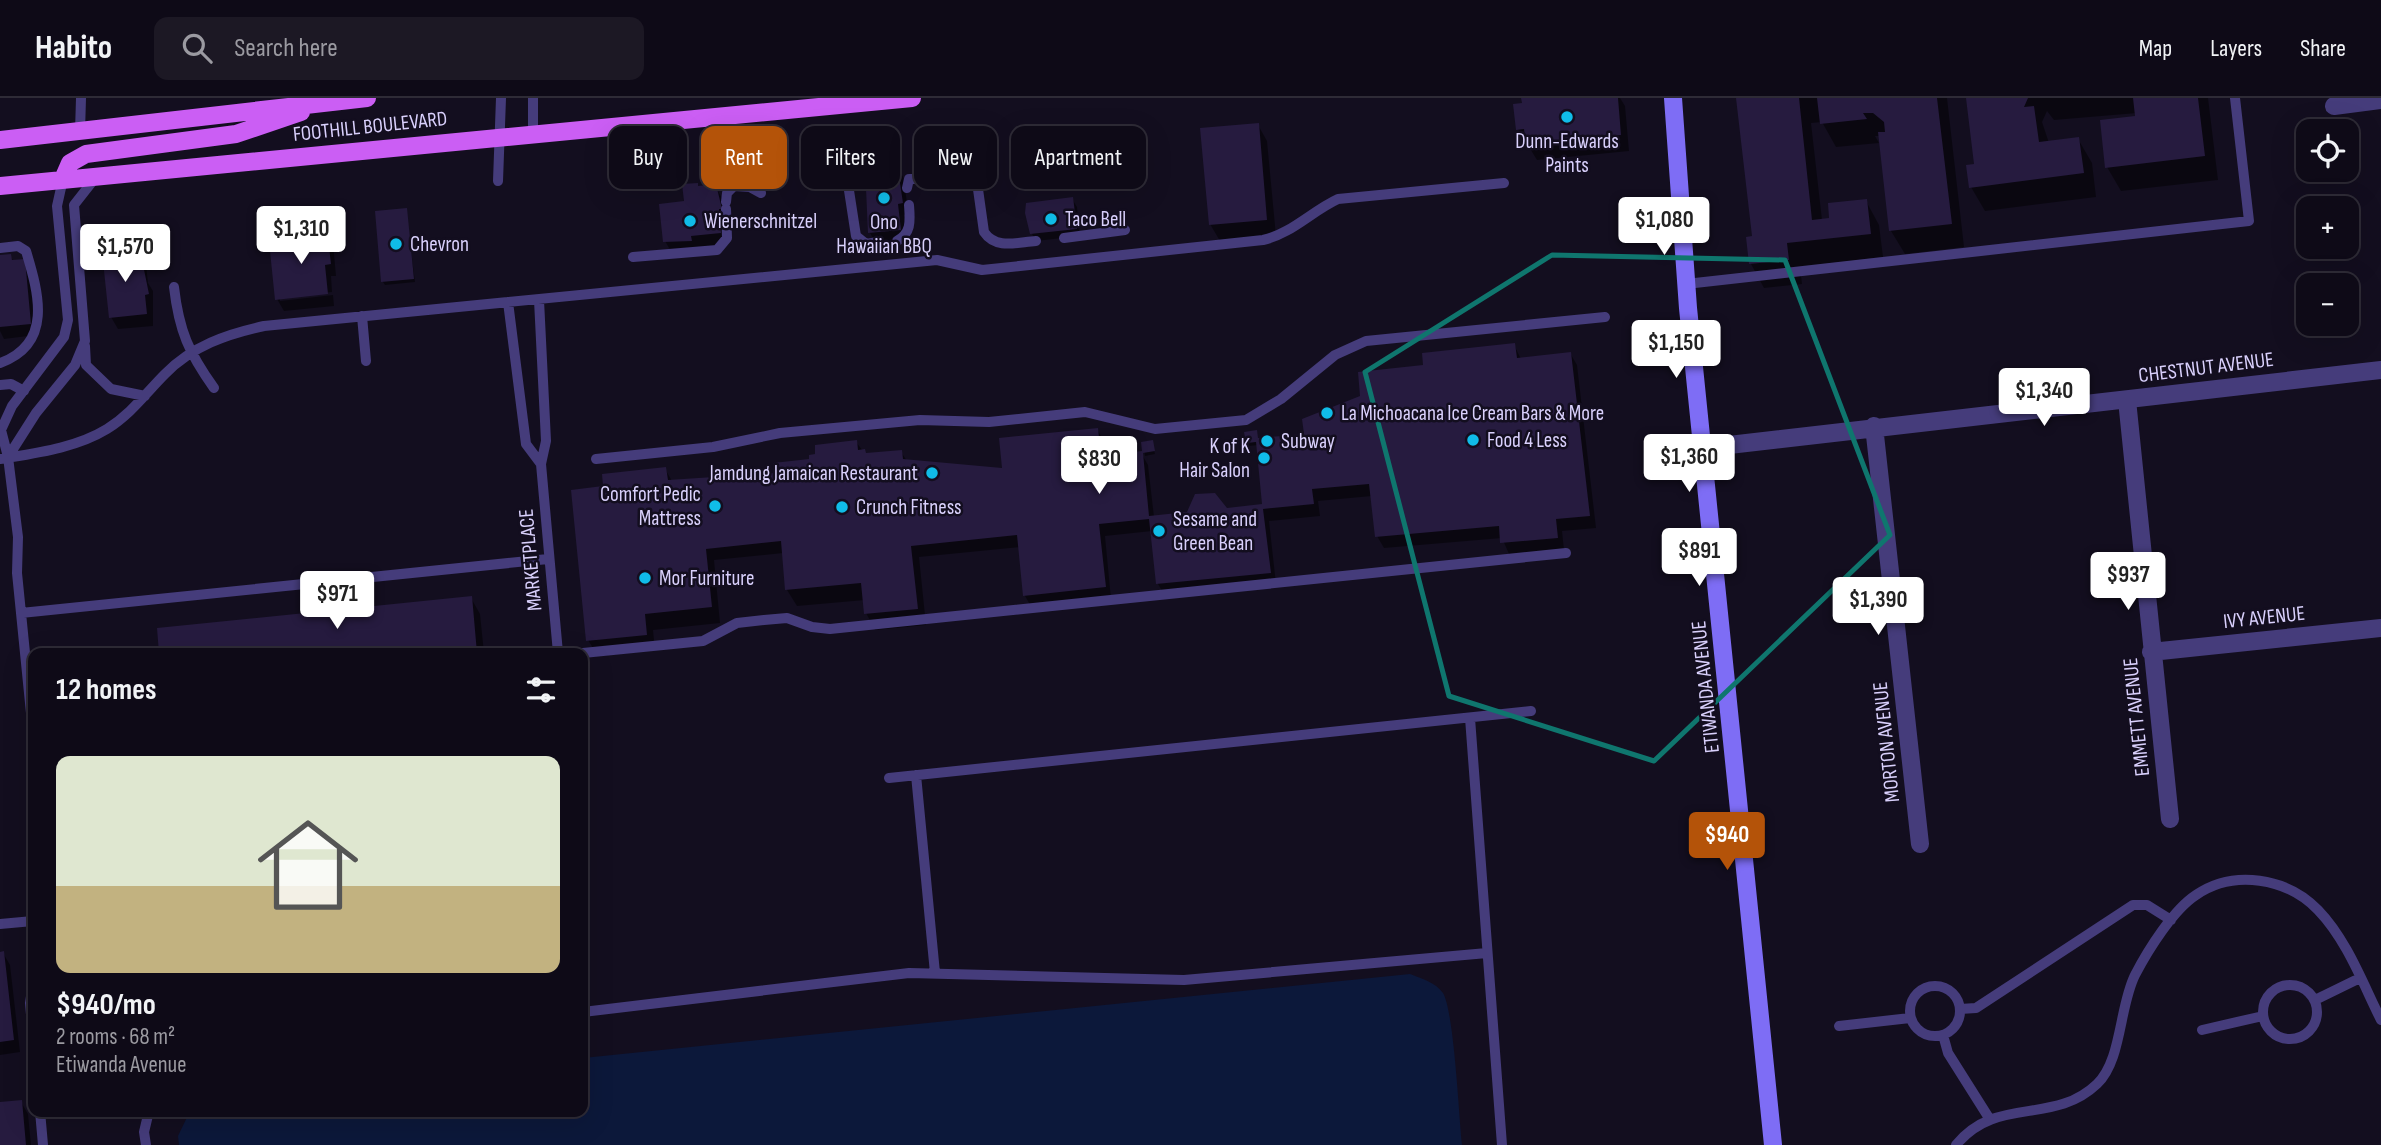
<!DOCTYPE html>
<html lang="en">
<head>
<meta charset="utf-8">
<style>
	:root { --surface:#0e0a17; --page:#1c1824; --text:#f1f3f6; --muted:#9b9aa1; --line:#2e2b36; --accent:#b45309 }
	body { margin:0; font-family:"Sofia Sans Condensed",sans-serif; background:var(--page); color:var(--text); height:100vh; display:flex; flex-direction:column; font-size:26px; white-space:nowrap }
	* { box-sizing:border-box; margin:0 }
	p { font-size:23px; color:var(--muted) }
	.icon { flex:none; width:38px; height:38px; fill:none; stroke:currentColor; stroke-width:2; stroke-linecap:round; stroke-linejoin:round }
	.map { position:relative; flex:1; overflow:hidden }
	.sheet { position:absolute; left:28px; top:550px; width:560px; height:469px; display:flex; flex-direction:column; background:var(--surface); border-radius:14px; box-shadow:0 7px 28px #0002,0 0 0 2px var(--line) }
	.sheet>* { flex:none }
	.hud { position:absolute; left:609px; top:28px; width:665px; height:63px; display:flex; gap:14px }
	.controls { position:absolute; left:2296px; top:21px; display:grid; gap:14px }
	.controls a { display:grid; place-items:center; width:63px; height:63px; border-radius:14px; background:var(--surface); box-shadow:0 7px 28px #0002,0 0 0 2px var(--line); font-size:35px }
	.price { position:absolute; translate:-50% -60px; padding:0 16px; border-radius:7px; background:#fff; color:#222; font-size:23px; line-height:46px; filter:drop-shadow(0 2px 4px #0008) }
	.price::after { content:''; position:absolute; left:50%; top:42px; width:21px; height:16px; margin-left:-10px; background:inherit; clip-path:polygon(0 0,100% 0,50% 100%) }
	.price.active { background:var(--accent); color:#fff }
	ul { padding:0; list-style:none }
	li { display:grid; align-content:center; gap:14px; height:371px; padding:0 28px }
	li+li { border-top:2px solid var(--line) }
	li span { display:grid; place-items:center; height:217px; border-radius:14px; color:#555 }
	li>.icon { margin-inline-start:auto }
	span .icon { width:126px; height:126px; fill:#fffc; stroke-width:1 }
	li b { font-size:30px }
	h2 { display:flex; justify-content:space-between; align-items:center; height:84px; padding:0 28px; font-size:30px }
	.chip { padding:0 24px; border-radius:14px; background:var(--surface); box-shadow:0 7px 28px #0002,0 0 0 2px var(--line); font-size:24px; line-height:63px }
	.chip.active { background:var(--accent); color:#fff }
	header { display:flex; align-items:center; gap:42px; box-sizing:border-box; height:98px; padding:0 35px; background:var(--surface); border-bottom:2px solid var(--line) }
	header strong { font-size:33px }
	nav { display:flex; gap:38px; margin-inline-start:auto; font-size:24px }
	.search { width:490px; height:63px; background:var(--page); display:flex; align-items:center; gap:18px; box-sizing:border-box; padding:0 24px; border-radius:14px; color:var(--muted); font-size:26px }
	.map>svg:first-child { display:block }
	.water { fill:#0c183a }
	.shadow { fill:#0007 }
	.building { fill:#261b3f }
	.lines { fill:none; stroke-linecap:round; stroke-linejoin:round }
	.service { stroke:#453c7b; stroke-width:10 }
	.minor { stroke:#453c7b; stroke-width:18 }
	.secondary { stroke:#7e6df5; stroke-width:18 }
	.primary { stroke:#cb5ef4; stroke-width:18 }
	.marked { fill:none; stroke:#0f766e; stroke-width:5; stroke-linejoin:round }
	.poi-dot { fill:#10bce8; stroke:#130e1f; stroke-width:2.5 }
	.labels { text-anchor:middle; stroke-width:5; stroke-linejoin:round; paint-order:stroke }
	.street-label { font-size:21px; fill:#d9d0fc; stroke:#130e1f }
	.poi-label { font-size:21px; fill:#d9d0fc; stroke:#130e1f; text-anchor:start }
</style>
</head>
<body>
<header>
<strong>Habito</strong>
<div class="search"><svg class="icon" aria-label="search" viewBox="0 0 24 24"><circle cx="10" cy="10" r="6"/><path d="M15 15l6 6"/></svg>Search here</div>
<nav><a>Map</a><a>Layers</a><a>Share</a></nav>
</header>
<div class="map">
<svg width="2381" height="1047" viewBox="0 0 2381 1047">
	<rect width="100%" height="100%" fill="#130e1f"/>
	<!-- water -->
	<path class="water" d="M1410 876C1422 881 1435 884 1443 895 1454 913 1459 1019 1462 1047H179L178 1038 190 1013H583V960Z"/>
	<!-- shadow -->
	<path class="shadow" d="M1523 0H1620L1625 8 1629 53 1537 62 1518 31Z
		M1738 0H1947L1964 149 1905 156 1891 133 1880 38H1875L1879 45 1836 49 1822 24 1811 25 1822 122 1831 121 1866 103 1879 127 1883 159 1800 169 1802 186 1764 190 1751 166 1748 140 1754 139Z
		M1968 0H2208L2218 82 2121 93 2107 69 2137 15 2054 22 2047 13 2042 24 2049 45 2078 41 2092 65 2096 99 1985 113 1971 89 1976 68Z
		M1258 27 1267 43 1276 138 1220 143 1210 126Z
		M887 62 890 67H896L903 79 909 117H904L907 144 877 147 870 135 876 69Z
		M684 88H715L722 100 727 147 672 155 665 143 686 105Z
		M1072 101 1077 109 1080 138 1036 143 1032 136Z
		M406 112 415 184 385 187 383 184Z
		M326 133 333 145 336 178H331L332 194 280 199V203L333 197 334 208 284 213 277 201 287 153Z
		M139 154 146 166 148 185 153 193V228L118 231 111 219 105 167 101 160Z
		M10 158 14 164 24 163 31 175 36 237 4 241 0 233V159Z
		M1514 247 1521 261 1570 255 1577 267 1596 430 1562 433 1564 452 1509 456 1502 440 1384 450 1377 438 1372 398 1318 403 1320 418 1269 423 1276 486 1165 498 1158 486 1152 433 1105 438 1111 501 1032 510 1025 498 1020 449 919 459 926 527 875 532 866 515 865 502 797 508 787 492 783 455 714 462 720 525 653 532 655 552 598 558 588 542 605 390 665 371 672 383 776 377 856 344 866 357 901 354 907 363 1004 372 1097 331 1104 344 1105 359 1141 355 1148 367 1154 419 1264 408 1258 347 1249 348 1247 345 1305 337 1362 299 1425 269Z
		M1152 344 1155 356 1145 358 1143 345Z
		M471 500 480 516 484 555H161Z
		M3 855 10 867 20 954 0 957V856Z
		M21 1004 28 1016 31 1047H0V1006Z"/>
	<!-- building -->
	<path class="building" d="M1521 0H1618L1621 37 1526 47 1524 31 1516 32 1513 6 1522 5Z
		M1736 0H1799L1812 122 1829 120 1828 105 1867 101 1871 136 1787 145 1789 162 1749 166 1746 139 1752 138Z
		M1817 0H1937L1952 126 1889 133 1878 34H1885L1884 24 1873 15H1863L1867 21 1820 26Z
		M1966 0H2028L2024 9 2034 8 2039 44 2079 39 2084 75 1969 90 1966 67 1974 66Z
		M2133 0H2198L2205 58 2105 70 2100 22 2135 18Z
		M1259 25 1267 122 1209 127 1200 30Z
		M887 60 888 66 897 65 903 105 898 106 901 132 868 135 865 68 874 67 873 61Z
		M698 85V88L716 86 722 111H719L721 135 691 138 692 143 663 144 659 106 684 103 682 86Z
		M1073 99 1077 131 1030 136 1025 115 1026 105Z
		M407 110 414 181 381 184 375 113Z
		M327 131 331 166 325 167 328 196 275 202 270 153 285 151 284 138Z
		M107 151 113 156 140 152 149 196 145 197 147 216 109 220 103 163 99 160Z
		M11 156 12 162 25 161 31 226 0 229V157Z
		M1515 245 1517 260 1571 254 1590 418 1556 421 1558 440 1500 445 1499 428 1375 439 1369 386 1312 391 1314 406 1263 411 1271 475 1156 486 1149 421 1099 426 1106 489 1023 498 1017 437 911 448 918 511 864 516 861 485 785 492 781 443 706 451 712 509 645 516 647 537 586 543 571 392 603 388 602 376 666 369 668 382 774 375 773 365 809 361V357L815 356V347L857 342 858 352 865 351 866 355 902 352 903 361 1002 370 999 340 1098 330 1101 358 1142 353 1141 344 1153 342 1155 353 1143 355 1149 418 1187 414 1195 396 1215 395 1227 410 1262 406 1256 344 1246 345 1244 334 1257 332 1258 340 1304 336 1302 321 1360 298 1358 274 1423 267 1422 255Z
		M472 498 477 555H159L157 530Z
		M4 853 14 942 0 944V854Z
		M22 1002 26 1047H0V1004Z"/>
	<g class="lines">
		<!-- service -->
		<path class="service" d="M533 0V34
			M80 34 81 0
			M976 77 984 134C996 152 1018 144 1036 143
			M498 83 501 0
			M848 86 856 138 866 146 878 144
			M907 90 909 81H942
			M726 104 727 95 734 88 750 89 761 95
			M1064 140 1125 132
			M897 143C912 135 910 122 909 107
			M0 150 18 148 26 153C39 196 53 246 0 265
			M633 159 717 152 727 140 726 111
			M1686 186 2249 123 2235 0
			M174 189C179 233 189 255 214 290
			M539 202 546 343 541 366 558 555
			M508 204 526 346 541 366
			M362 218 366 263
			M85 248 86 267 111 291 145 298
			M0 287 11 286 24 293
			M8 359 36 315 75 267 85 243 74 107 96 79
			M0 361C36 355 76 350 107 331 131 316 146 295 165 276 192 248 227 236 264 228L937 162 982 172 1263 142C1291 136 1312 113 1338 101L1504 85
			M596 361 713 349 780 335 920 322 989 324 1085 314 1155 331 1246 322 1281 301 1335 257 1366 243 1605 219
			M21 515 548 461
			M583 555 703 543 737 525 764 522 787 520 812 529 830 531 1566 455
			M1470 620 1502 1047
			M33 635 17 475 18 439 8 359 1 332 12 308 64 239 68 222 57 108 63 81
			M916 677 935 875
			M889 680 1531 613
			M0 826 33 823
			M33 885 30 905 33 939
			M2263 914a27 27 0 1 1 54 0a27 27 0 1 1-54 0Z
			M1910 913a25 25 0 1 1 50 0a25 25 0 1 1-50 0Z
			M2315 902 2360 880
			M1960 911 1976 910 2133 807H2147L2171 822
			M583 914 909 875 1184 882 1487 855
			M1839 928 1910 920
			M2202 932 2263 918
			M1943 937 1948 955 1989 1020
			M40 1013 43 1047
			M146 1047 144 1034 149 1013
			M1956 1047C1997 997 2053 1028 2097 986 2122 962 2119 909 2135 877 2148 852 2173 812 2196 797 2234 771 2287 780 2318 812 2347 842 2363 886 2381 922"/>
		<!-- minor -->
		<path class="minor" d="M2334 8 2381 2
			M2127 302 2170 721
			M1874 328 1920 746
			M1703 350 2381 272
			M2151 554 2381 530"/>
		<!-- secondary -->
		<path class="secondary" d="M1673 0 1688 210 1773 1047"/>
		<!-- primary -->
		<path class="primary" d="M0 42 367 0
			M63 81 70 65 86 56 236 36 301 14
			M0 88 912 0"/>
	</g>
	<!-- marked area -->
	<path class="marked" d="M1552 157 1785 162 1890 437 1654 663 1449 598 1365 274Z"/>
	<!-- markers -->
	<g class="poi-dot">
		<circle cx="1567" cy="19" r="7"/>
		<circle cx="884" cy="100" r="7"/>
		<circle cx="1051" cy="121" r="7"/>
		<circle cx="690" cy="123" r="7"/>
		<circle cx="396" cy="146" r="7"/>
		<circle cx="1327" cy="315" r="7"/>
		<circle cx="1473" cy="342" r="7"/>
		<circle cx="1267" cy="343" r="7"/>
		<circle cx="1264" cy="360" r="7"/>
		<circle cx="932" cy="375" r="7"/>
		<circle cx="715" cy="408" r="7"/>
		<circle cx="842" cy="409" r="7"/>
		<circle cx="1159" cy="433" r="7"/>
		<circle cx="645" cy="480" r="7"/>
	</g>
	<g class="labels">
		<!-- street labels -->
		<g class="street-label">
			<text transform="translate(370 28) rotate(-6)" y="7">FOOTHILL BOULEVARD</text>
			<text transform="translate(2206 269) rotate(-7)" y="7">CHESTNUT AVENUE</text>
			<text transform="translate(530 462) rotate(-95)" y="7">MARKETPLACE</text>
			<text transform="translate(2264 519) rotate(-6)" y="7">IVY AVENUE</text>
			<text transform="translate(1705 589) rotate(-96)" y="7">ETIWANDA AVENUE</text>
			<text transform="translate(2136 619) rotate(-96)" y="7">EMMETT AVENUE</text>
			<text transform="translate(1886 644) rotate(-96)" y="7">MORTON AVENUE</text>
		</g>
		<!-- poi labels -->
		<g class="poi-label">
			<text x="1567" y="50" text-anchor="middle">Dunn-Edwards<tspan x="1567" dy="24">Paints</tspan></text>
			<text x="1065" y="128">Taco Bell</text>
			<text x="704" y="130">Wienerschnitzel</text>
			<text x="884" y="131" text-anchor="middle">Ono<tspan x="884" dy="24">Hawaiian BBQ</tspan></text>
			<text x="410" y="153">Chevron</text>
			<text x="1341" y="322">La Michoacana Ice Cream Bars &amp; More</text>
			<text x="1487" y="349">Food 4 Less</text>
			<text x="1281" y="350">Subway</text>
			<text x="1250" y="355" text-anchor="end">K of K<tspan x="1250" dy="24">Hair Salon</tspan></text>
			<text x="918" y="382" text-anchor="end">Jamdung Jamaican Restaurant</text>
			<text x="701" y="403" text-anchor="end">Comfort Pedic<tspan x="701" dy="24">Mattress</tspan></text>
			<text x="856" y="416">Crunch Fitness</text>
			<text x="1173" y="428">Sesame and<tspan x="1173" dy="24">Green Bean</tspan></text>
			<text x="659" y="487">Mor Furniture</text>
		</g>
	</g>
</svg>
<div class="controls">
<a><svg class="icon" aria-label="locate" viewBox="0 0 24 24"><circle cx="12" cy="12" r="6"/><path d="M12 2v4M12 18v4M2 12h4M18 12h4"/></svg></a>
<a>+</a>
<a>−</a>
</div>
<b class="price" style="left:1664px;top:159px">$1,080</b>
<b class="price" style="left:301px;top:168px">$1,310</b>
<b class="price" style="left:125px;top:186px">$1,570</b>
<b class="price" style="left:1676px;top:282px">$1,150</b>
<b class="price" style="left:2044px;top:330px">$1,340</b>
<b class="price" style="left:1689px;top:396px">$1,360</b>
<b class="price" style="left:1099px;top:398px">$830</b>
<b class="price" style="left:1699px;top:490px">$891</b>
<b class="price" style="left:2128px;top:514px">$937</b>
<b class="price" style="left:337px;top:533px">$971</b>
<b class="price" style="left:1878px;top:539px">$1,390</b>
<b class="price active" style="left:1727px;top:774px">$940</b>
<div class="hud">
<a class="chip">Buy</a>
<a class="chip active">Rent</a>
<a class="chip">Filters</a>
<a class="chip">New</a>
<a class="chip">Apartment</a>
</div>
<section class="sheet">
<h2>12 homes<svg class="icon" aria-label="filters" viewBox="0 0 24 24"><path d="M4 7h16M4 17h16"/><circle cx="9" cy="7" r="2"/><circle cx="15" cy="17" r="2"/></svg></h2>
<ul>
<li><span style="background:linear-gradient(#dfe7d0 60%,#c2b280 0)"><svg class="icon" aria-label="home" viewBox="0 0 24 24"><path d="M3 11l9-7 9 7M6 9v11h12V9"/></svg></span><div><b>$940/mo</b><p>2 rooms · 68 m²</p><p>Etiwanda Avenue</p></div></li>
</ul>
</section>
</div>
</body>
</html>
